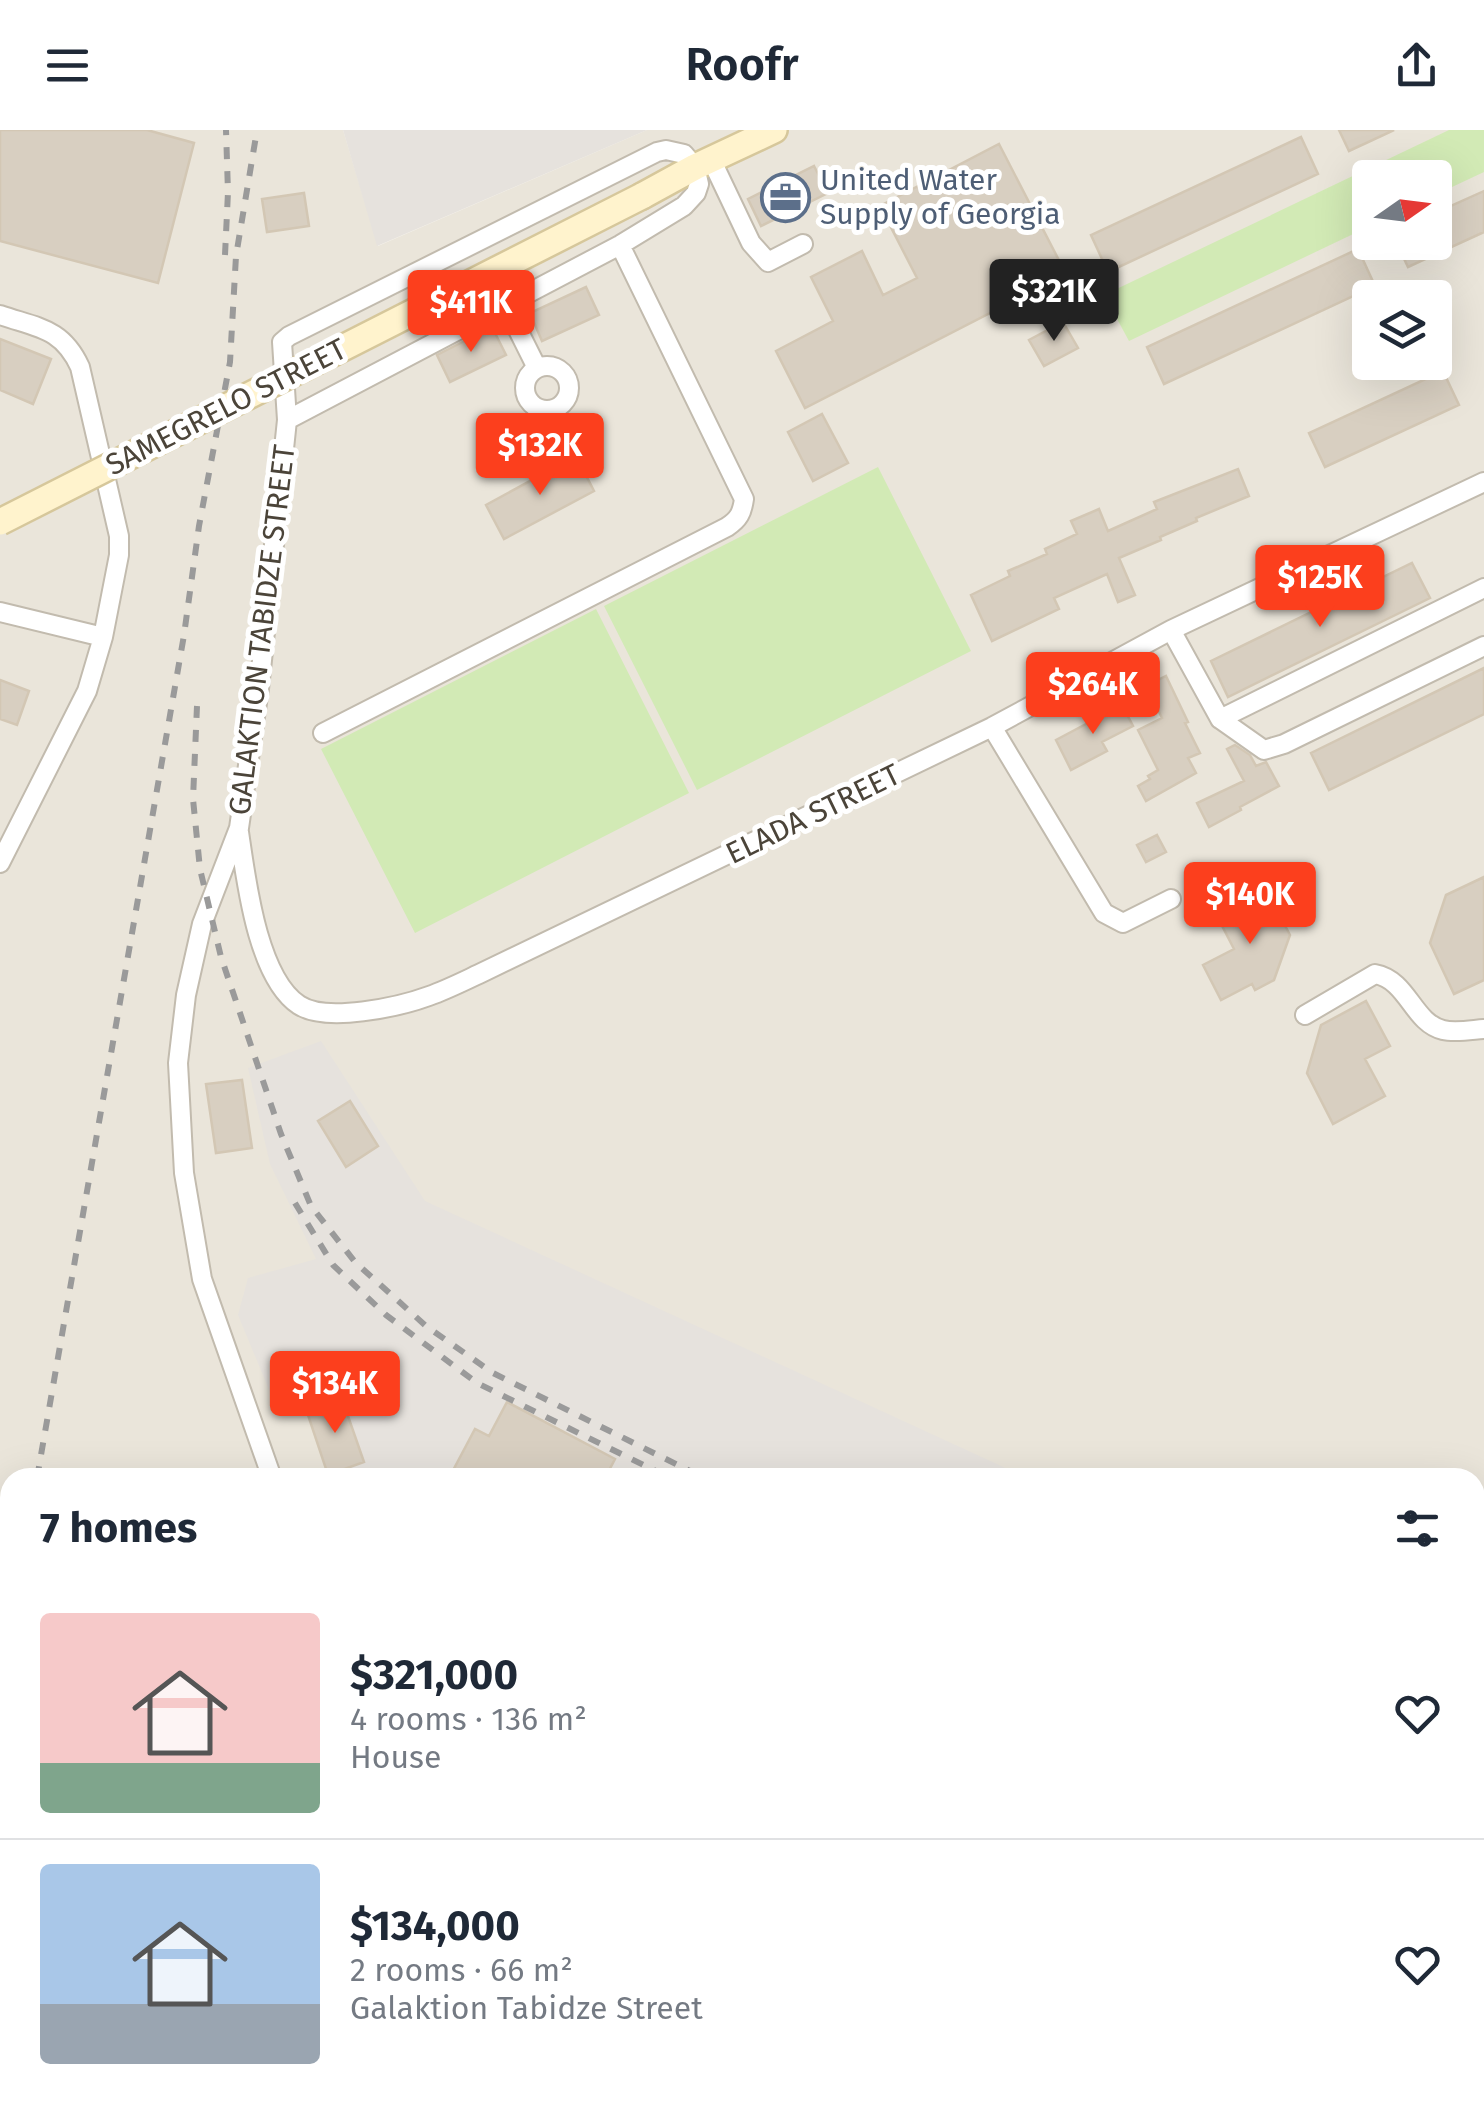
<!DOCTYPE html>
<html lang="en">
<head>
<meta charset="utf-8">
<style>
	:root { --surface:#fff; --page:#f2f2f3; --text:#1f2937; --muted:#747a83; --line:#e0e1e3; --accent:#fc3f1d }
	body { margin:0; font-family:"Fira Sans",sans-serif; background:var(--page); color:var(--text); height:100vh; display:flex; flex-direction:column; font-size:38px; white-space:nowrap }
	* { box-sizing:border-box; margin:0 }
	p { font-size:32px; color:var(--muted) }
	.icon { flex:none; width:55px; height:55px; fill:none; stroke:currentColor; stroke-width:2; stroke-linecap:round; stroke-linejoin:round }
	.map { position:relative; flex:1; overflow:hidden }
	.side { position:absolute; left:0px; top:1338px; width:1485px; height:642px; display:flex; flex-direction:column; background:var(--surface); border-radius:30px 30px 0 0; box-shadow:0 10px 40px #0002 }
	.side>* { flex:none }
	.needle { width:65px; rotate:76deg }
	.buttons { position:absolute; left:1352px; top:30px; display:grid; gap:20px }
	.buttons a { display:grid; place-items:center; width:100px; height:100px; border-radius:10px; background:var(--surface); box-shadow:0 10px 40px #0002; font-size:50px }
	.price { position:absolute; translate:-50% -85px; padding:0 22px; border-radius:10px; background:var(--accent); color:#fff; font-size:32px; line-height:65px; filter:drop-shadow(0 2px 5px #0008) }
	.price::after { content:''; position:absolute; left:50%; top:60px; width:30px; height:22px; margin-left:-15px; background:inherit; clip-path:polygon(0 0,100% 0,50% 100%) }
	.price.current { background:#222; color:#fff }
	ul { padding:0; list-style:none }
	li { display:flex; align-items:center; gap:30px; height:250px; padding:0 40px }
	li+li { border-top:2px solid var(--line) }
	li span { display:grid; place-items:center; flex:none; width:280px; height:200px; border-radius:10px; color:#555 }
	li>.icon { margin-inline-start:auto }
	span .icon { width:120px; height:120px; fill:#fffc; stroke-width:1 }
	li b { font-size:42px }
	h2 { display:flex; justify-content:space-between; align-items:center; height:120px; padding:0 40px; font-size:42px }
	header { display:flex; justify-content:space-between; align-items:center; height:130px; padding:0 40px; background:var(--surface); font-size:45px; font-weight:600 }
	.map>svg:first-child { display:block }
	.residential { fill:#eae5da; fill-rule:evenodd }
	.industrial { fill:#e6e2dd }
	.green { fill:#d2eab5 }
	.building { fill:#d8cfc1; stroke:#d3c7b4; stroke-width:2.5 }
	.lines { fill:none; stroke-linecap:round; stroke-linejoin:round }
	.minor-casing { stroke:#c2bbae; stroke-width:22 }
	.secondary-casing { stroke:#d6c79b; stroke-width:30 }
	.minor { stroke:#fff; stroke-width:18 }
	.secondary { stroke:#fff3cd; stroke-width:25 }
	.rail { stroke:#9a9a9a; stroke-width:6; stroke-dasharray:12 12; stroke-linecap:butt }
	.secondary-bridge-casing { stroke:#d6c79b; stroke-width:30; stroke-linecap:butt }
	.secondary-bridge { stroke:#fff3cd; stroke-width:25 }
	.labels { text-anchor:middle; stroke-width:10; stroke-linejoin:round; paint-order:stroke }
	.service-label { font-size:30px; fill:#4e5e75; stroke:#fff; text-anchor:start }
	.street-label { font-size:30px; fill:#4b4439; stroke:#fff }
</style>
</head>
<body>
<header><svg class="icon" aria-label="menu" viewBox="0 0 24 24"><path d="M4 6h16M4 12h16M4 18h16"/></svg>Roofr<svg class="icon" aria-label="share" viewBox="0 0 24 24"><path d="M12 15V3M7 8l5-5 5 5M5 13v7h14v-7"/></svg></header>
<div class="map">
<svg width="1484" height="1979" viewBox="0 0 1484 1979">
	<rect width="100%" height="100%" fill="#f6f3ec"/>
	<!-- residential -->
	<path class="residential" d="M0 0H343L378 116 647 0H1484V1979H0ZM1370 48H1435V112H1370ZM1370 168H1435V232H1370ZM10 1348H1475V1970H10Z"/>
	<!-- industrial -->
	<path class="industrial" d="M343 0H647L377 116Z
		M321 911 425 1071 1025 1347H325L328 1344 306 1279H277L238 1185 248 1148 316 1129 270 1034 248 938Z"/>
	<!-- green -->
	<path class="green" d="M1449 0H1484V42L1435 65V48H1370V96L1129 211 1104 165Z
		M878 337 971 521 697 660 604 476Z
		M596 479 689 663 415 803 321 619Z"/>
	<!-- building -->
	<path class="building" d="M0 0H147L194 13 158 153 0 111Z
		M1339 0H1394L1349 21Z
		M1301 7 1318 44 1108 142 1091 105Z
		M999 14 1066 144 805 278 776 221 833 191 811 147 862 121 883 165 917 148 880 76Z
		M814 36 828 63 761 96 748 69Z
		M1484 61V102L1408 137 1396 112H1435V83Z
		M304 63 309 96 267 102 262 69Z
		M1358 119 1375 156 1164 254 1147 217Z
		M586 157 599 185 542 211 530 183Z
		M1063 192 1078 218 1044 236 1029 210Z
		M492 197 506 225 450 252 437 225Z
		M0 209 51 229 33 274 0 260Z
		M1443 241 1459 275 1325 337 1309 303Z
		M822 284 848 333 813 351 788 302Z
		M576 326 594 361 504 409 486 375Z
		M1238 339 1249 366 1196 388 1197 391 1160 407 1161 410 1119 428 1135 465 1118 472 1107 444 1054 468 1059 479 992 511 971 465 1010 446 1008 441 1047 424 1045 419 1077 404 1071 391 1099 379 1108 401 1157 379 1154 372Z
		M1412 433 1430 468 1228 567 1211 531Z
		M1484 538V584L1329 660 1311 623Z
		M1166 546 1188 592 1185 593 1200 623 1188 628 1196 643 1146 671 1138 656 1150 649 1148 646 1158 640 1138 600 1162 588 1146 556Z
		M0 550 29 561 17 595 0 589Z
		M1122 575 1133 596 1102 612 1107 621 1071 640 1056 610Z
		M1235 615 1250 625 1256 636 1266 632 1279 656 1240 677 1241 680 1209 697 1197 673 1244 651 1227 619Z
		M1157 705 1166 722 1146 732 1137 715Z
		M1484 747V850L1454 864 1430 813 1446 765Z
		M1266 760 1290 805 1274 850 1255 860 1252 854 1221 870 1203 835 1234 819 1217 786Z
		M1366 871 1390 916 1365 929 1385 966 1333 994 1307 943 1321 895Z
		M242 950 252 1018 216 1023 206 954Z
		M350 971 378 1016 346 1037 318 991Z
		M341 1266 364 1332 328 1345 306 1279Z
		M507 1272 615 1329 605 1348H449L475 1299 489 1306Z"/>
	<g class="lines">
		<defs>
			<path id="minor" d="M711 29 751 113 768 132 803 114
				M506 176 537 238
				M0 185C38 198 62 198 80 237L119 406V425L103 507 87 561 0 733
				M525 258a22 22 0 1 1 44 0a22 22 0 1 1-44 0Z
				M0 482 103 507
				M1171 500 1220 589 1264 620 1284 614 1484 516
				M1220 589 1484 458
				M992 597 1104 783 1123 793 1171 769
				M323 603 727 397C739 389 742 383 744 369L620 115
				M239 702C246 749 257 847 299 875 326 893 399 877 429 866 446 860 462 852 479 844L992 597 1171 500 1484 352
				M1305 885 1375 844C1408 850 1413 893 1443 900 1455 903 1471 900 1484 899
				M272 1348 202 1149 184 1043 178 933 186 865 202 794 239 698 259 559 287 290 282 212 289 206 657 22 666 20 684 24 695 37 699 54 696 63 684 76 620 115 287 290
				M1475 1649 1484 1635
				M503 1970 504 1979
				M543 1970 555 1979
				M1086 1970 1095 1979
				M831 1979 860 1970"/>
			<path id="secondary" d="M642 66 695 37 774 0"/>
		</defs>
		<!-- minor casing -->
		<use href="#minor" class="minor-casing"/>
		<!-- secondary casing -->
		<use href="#secondary" class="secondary-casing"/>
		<!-- minor -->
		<use href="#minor" class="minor"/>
		<!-- secondary -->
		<use href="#secondary" class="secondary"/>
		<!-- rail -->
		<path class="rail" d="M225 125 228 62 226 0
			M197 576 193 669 200 739 221 827 281 1004 311 1076 355 1132 426 1196 493 1243 704 1348
			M295 1073 333 1135 386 1185 477 1253 670 1348
			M37 1348 184 505 199 396 230 232 236 126 257 0
			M10 1508C3 1572 3 1637 10 1701
			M60 1970 62 1979"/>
		<defs>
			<path id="secondary-bridge" d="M0 392 642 66"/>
		</defs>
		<!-- secondary-bridge casing -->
		<use href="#secondary-bridge" class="secondary-bridge-casing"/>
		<!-- secondary-bridge -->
		<use href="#secondary-bridge" class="secondary-bridge"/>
	</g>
	<!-- icons -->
	<defs>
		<symbol id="office-ring" viewBox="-11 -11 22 22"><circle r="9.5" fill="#fff" stroke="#5c6f8a" stroke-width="1.5"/><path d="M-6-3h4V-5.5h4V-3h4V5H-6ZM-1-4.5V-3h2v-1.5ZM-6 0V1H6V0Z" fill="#5c6f8a"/></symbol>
	</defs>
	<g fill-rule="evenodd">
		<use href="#office-ring" x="758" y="40" width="55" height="55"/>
	</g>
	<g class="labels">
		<!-- service labels -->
		<g class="service-label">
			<text x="820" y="60">United Water<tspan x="820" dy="34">Supply of Georgia</tspan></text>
		</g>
		<!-- street labels -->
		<g class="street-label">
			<text transform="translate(226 277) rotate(-27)" y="10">SAMEGRELO STREET</text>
			<text transform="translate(262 500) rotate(-83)" y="10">GALAKTION TABIDZE STREET</text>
			<text transform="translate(813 684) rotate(-26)" y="10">ELADA STREET</text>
		</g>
	</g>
</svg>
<div class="buttons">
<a><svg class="needle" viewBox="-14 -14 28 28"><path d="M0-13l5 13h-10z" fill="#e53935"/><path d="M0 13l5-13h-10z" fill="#747a83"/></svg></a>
<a><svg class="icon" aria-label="layers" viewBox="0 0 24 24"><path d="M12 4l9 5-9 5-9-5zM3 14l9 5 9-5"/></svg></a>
</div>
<b class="price current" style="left:1054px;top:214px">$321K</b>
<b class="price" style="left:471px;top:225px">$411K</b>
<b class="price" style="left:540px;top:368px">$132K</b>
<b class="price" style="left:1320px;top:500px">$125K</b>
<b class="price" style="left:1093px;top:607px">$264K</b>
<b class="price" style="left:1250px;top:817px">$140K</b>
<b class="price" style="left:335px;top:1306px">$134K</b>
<section class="side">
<h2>7 homes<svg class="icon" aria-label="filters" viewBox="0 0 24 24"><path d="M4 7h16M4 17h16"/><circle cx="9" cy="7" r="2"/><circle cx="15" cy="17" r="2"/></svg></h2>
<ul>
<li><span style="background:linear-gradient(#f6c9c9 75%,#7fa58c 0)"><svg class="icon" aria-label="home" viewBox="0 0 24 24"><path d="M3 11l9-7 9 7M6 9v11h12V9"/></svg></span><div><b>$321,000</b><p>4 rooms · 136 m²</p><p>House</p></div><svg class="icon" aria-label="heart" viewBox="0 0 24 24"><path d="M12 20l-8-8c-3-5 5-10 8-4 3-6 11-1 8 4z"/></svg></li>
<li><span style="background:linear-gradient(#a9c7e8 70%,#9aa5b1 0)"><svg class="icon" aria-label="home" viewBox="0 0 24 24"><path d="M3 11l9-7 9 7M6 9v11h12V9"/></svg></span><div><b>$134,000</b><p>2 rooms · 66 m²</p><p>Galaktion Tabidze Street</p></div><svg class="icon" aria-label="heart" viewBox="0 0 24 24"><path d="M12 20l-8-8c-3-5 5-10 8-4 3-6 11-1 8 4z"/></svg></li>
</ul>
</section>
</div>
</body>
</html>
